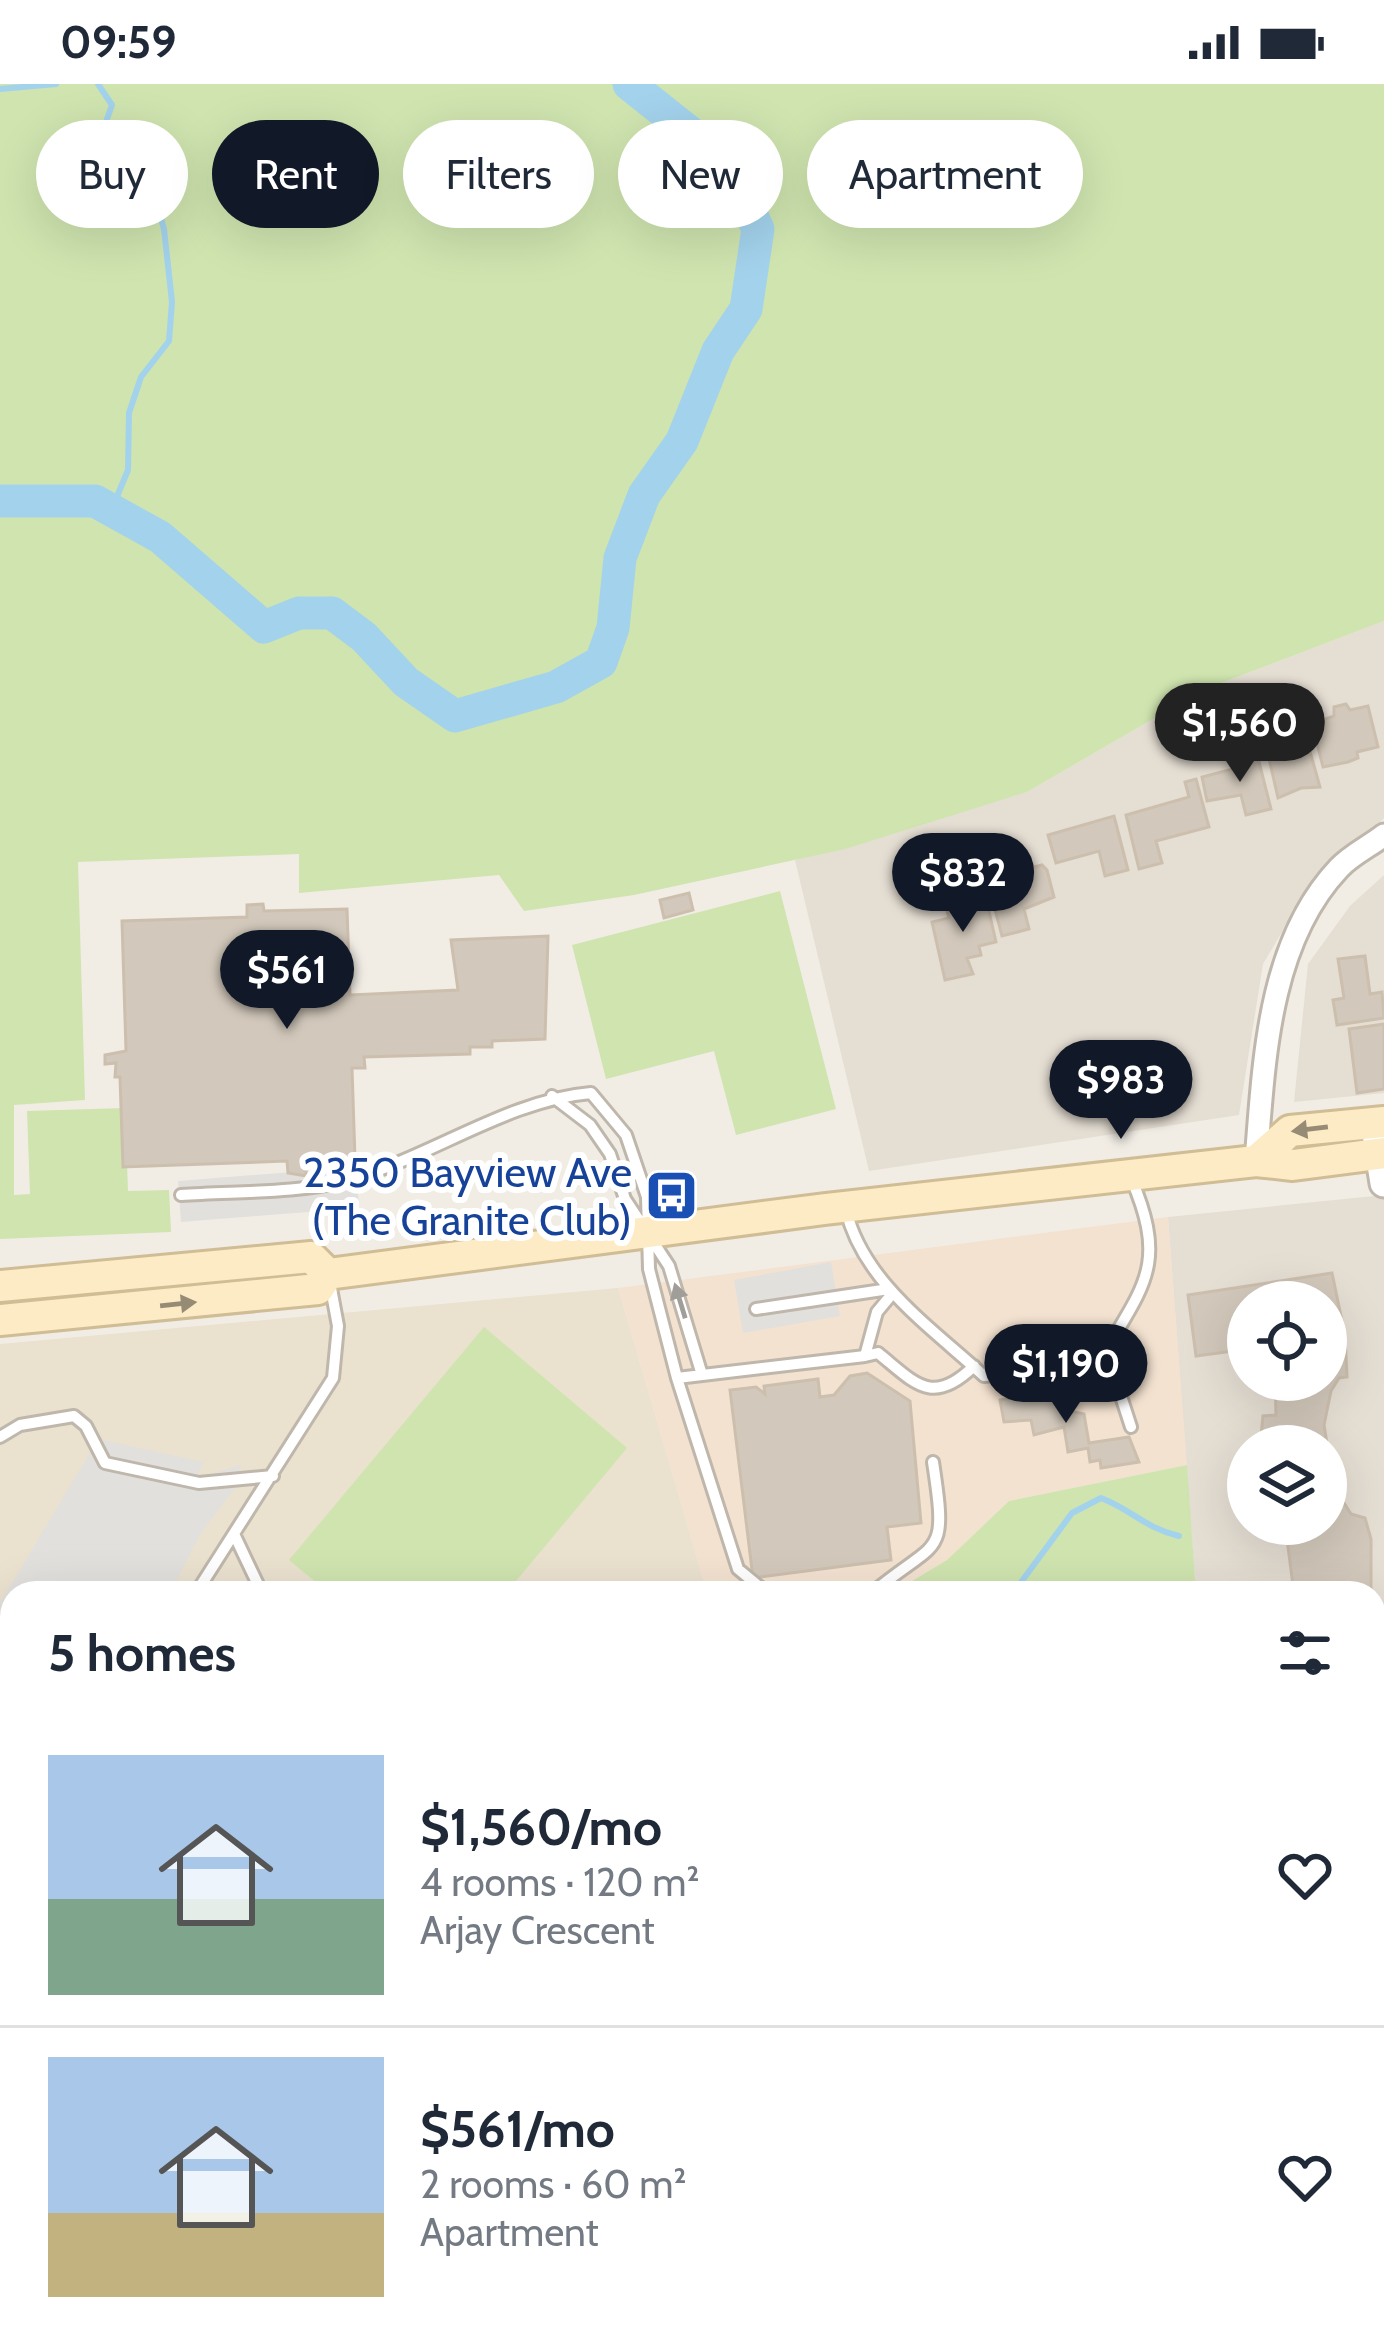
<!DOCTYPE html>
<html lang="en">
<head>
<meta charset="utf-8">
<style>
	:root { --surface:#fff; --page:#f6f6f7; --text:#1f2937; --muted:#747a83; --line:#e0e1e3; --accent:#111827 }
	body { margin:0; font-family:Cabin,sans-serif; background:var(--page); color:var(--text); height:100vh; display:flex; flex-direction:column; font-size:45px; white-space:nowrap }
	* { box-sizing:border-box; margin:0 }
	p { font-size:39px; color:var(--muted) }
	.icon { flex:none; width:66px; height:66px; fill:none; stroke:currentColor; stroke-width:2; stroke-linecap:round; stroke-linejoin:round }
	.map { position:relative; flex:1; overflow:hidden }
	.side { position:absolute; left:0px; top:1497px; width:1386px; height:771px; display:flex; flex-direction:column; background:var(--surface); border-radius:36px 36px 0 0; box-shadow:0 12px 48px #0002 }
	.side>* { flex:none }
	.hud { position:absolute; left:36px; top:36px; width:1314px; height:108px; display:flex; gap:24px }
	.tools { position:absolute; left:1227px; top:1197px; display:grid; gap:24px }
	.tools a { display:grid; place-items:center; width:120px; height:120px; border-radius:50%; background:var(--surface); box-shadow:0 12px 48px #0002; font-size:60px }
	.price { position:absolute; translate:-50% -102px; padding:0 27px; border-radius:42px; background:var(--accent); color:#fff; font-size:39px; line-height:78px; filter:drop-shadow(0 3px 6px #0008) }
	.price::after { content:''; position:absolute; left:50%; top:72px; width:36px; height:27px; margin-left:-18px; background:inherit; clip-path:polygon(0 0,100% 0,50% 100%) }
	.price.active { background:#222; color:#fff }
	ul { padding:0; list-style:none }
	li { display:flex; align-items:center; gap:36px; height:300px; padding:0 48px }
	li+li { border-top:3px solid var(--line) }
	li span { display:grid; place-items:center; flex:none; width:336px; height:240px; border-radius:0px; color:#555 }
	li>.icon { margin-inline-start:auto }
	span .icon { width:144px; height:144px; fill:#fffc; stroke-width:1 }
	li b { font-size:51px }
	h2 { display:flex; justify-content:space-between; align-items:center; height:144px; padding:0 48px; font-size:51px }
	.pill { padding:0 42px; border-radius:54px; background:var(--surface); box-shadow:0 12px 48px #0002; font-size:42px; line-height:108px }
	.pill.active { background:var(--accent); color:#fff }
	.status { display:flex; justify-content:space-between; align-items:center; height:84px; padding:0 60px; background:var(--surface); direction:ltr }
	.status svg { height:33px; fill:currentColor }
	.map>svg:first-child { display:block }
	.residential { fill:#e5ded3; fill-rule:evenodd }
	.commercial { fill:#f3e2d0 }
	.education { fill:#eae1cf }
	.green { fill:#cfe4af }
	.parking { fill:#e2e0dd }
	.lines { fill:none; stroke-linecap:round; stroke-linejoin:round }
	.stream { stroke:#a3d2ec; stroke-width:6 }
	.river { stroke:#a3d2ec; stroke-width:33 }
	.building { fill:#d2c8bb; stroke:#cdbfae; stroke-width:3 }
	.service-casing { stroke:#bfb7ab; stroke-width:16 }
	.minor-casing { stroke:#bfb7ab; stroke-width:27 }
	.tertiary-casing { stroke:#bfb7ab; stroke-width:33 }
	.secondary-casing { stroke:#d0bd96; stroke-width:36 }
	.service { stroke:#fff; stroke-width:10 }
	.minor { stroke:#fff; stroke-width:21 }
	.tertiary { stroke:#fff; stroke-width:27 }
	.secondary { stroke:#fcebc4; stroke-width:30 }
	.oneway { fill:#968b75 }
	.oneway2 { fill:#a19e9a }
	.labels { text-anchor:middle; stroke-width:12; stroke-linejoin:round; paint-order:stroke }
	.transit-label { font-size:42px; fill:#164399; stroke:#fff; text-anchor:end }
</style>
</head>
<body>
<div class="status"><b>09:59</b><svg viewBox="0 0 49 12"><path d="M0 12V9h3v3zM5 12V6h3v6zM10 12V3h3v9zM15 12V0h3v12zM26 1h20v11H26zM47 4h2v5h-2z"/></svg></div>
<div class="map">
<svg width="1384" height="2266" viewBox="0 0 1384 2266">
	<rect width="100%" height="100%" fill="#f1ede5"/>
	<!-- residential -->
	<path class="residential" d="M1384 537V734L1298 821 1263 880 1239 1031 869 1087 795 776 1027 708 1203 606Z
		M1384 791V1009L1294 1018 1308 880 1350 822Z
		M1384 1111V2266H317L325 2256H1374V1509H1196L1168 1133ZM1248 1218H1326V1296H1248ZM1248 1362H1326V1440H1248Z"/>
	<!-- commercial -->
	<path class="commercial" d="M1168 1133 1187 1381 1009 1417 947 1476 892 1509H707L618 1204Z"/>
	<!-- education -->
	<path class="education" d="M618 1204 707 1509H12V2166L0 2168V1260Z"/>
	<!-- green -->
	<path class="green" d="M0 0H1384V537L1203 606 1027 708 845 765 634 811 524 827 499 791 299 809V770L78 778 85 1016 14 1021V1111L30 1110 27 1027 125 1024 128 1107 169 1106 171 1148 0 1155Z
		M780 807 836 1025 736 1051 714 967 606 995 572 861Z
		M484 1243 627 1364 506 1509H329L289 1476Z
		M1187 1381 1196 1509H892L947 1476 1009 1417Z
		M12 2166V2256H325L317 2266H0V2168Z"/>
	<!-- parking -->
	<path class="parking" d="M356 1083 359 1124 181 1138 178 1097Z
		M831 1178 840 1232 743 1249 734 1196Z
		M98 1355 204 1378 198 1390 203 1392 241 1381 233 1407 201 1449 170 1509H12V1547L0 1540V1519Z"/>
	<g class="lines">
		<!-- stream -->
		<path class="stream" d="M98 0 112 21 102 49 111 66 149 92 164 145 172 218 169 257 141 293 129 329 128 386 111 427
			M0 5 56 0
			M1013 1509 1072 1429 1101 1414C1134 1427 1143 1443 1179 1452
			M152 2266 178 2256"/>
		<!-- river -->
		<path class="river" d="M0 417H95L160 453 264 543 299 529H332L364 553 406 598 455 632 556 603 601 578 613 544 620 474 644 411 682 357 718 267 746 225 758 145 727 78 629 0"/>
	</g>
	<!-- building -->
	<path class="building" d="M1346 620 1350 626 1368 622 1378 663 1357 668 1358 674 1348 678 1323 683 1312 640 1334 632V623Z
		M1288 638 1302 639 1320 703 1301 704 1278 714 1263 648Z
		M1257 670 1271 725 1246 731 1241 711 1207 717 1202 693 1237 684 1235 675Z
		M1196 695 1209 743 1156 757 1162 779 1139 785 1126 731 1189 713 1185 698Z
		M1114 732 1128 786 1105 792 1099 767 1056 779 1048 751Z
		M997 781 999 792 1042 781 1047 786 1054 813 1024 825 1029 845 1002 852 987 795V783Z
		M689 809 693 826 664 834 660 816Z
		M985 810 996 858 979 862 981 871 967 874 973 890 945 896 932 838 949 834 945 819Z
		M263 820 264 827 347 825 350 911 458 906 451 856 548 852 545 955 492 957V963H470V970L364 973 365 984H352L355 1075 306 1077V1092L288 1089 287 1077 123 1083 120 993H115L116 979 105 980V971L126 967 122 837 247 833V821Z
		M1365 872 1370 910 1382 908 1384 934 1337 941 1333 916 1344 914 1338 875Z
		M1384 940V1005L1357 1009 1349 945Z
		M1332 1189 1345 1251 1347 1293 1339 1294 1331 1307 1324 1341 1334 1403 1351 1430 1365 1434 1371 1455V1509H1294L1285 1440H1326V1362H1260L1263 1332 1276 1331 1275 1296H1326V1218H1248V1265L1196 1272 1188 1211Z
		M867 1289 910 1317 921 1439 887 1443 891 1476 753 1494 730 1306 756 1303 765 1310 764 1302 818 1295 820 1313 834 1311 850 1292Z
		M1046 1307 1067 1308 1070 1327 1084 1330 1089 1359 1129 1353 1139 1378 1101 1384 1100 1376 1090 1378 1088 1364 1068 1368 1064 1343 1034 1351 1031 1336 1004 1338 1000 1316Z
		M1384 1550V1647L1376 1650 1374 1554Z
		M0 1627 12 1630V1730L0 1726Z
		M1374 1769 1384 1798V1846L1374 1850Z
		M12 1968V2127L9 2128 7 2120 0 2121V1971Z
		M664 2256H748L752 2266H667Z"/>
	<g class="lines">
		<defs>
			<path id="service" d="M552 1012 590 1041 610 1070 625 1115 669 1182 702 1291
				M181 1111C234 1107 297 1110 348 1096 430 1074 507 1016 591 1009L626 1051 647 1113 649 1185 677 1294
				M846 1126C863 1198 932 1244 984 1292L1097 1282C1141 1203 1170 1185 1131 1094
				M756 1225 889 1205
				M865 1272 878 1269C915 1299 932 1323 974 1282
				M1097 1282 1119 1306 1131 1343
				M0 1353 20 1341 74 1332 86 1342 105 1379 199 1399 273 1392
				M234 1450 262 1509
				M196 1509 333 1294 338 1242 330 1199
				M767 1509 738 1485 677 1294 865 1272 877 1228 892 1210
				M872 1509C939 1453 948 1477 933 1378"/>
			<path id="minor" d="M1256 1077C1264 981 1267 860 1339 784 1351 771 1370 762 1384 751
				M1374 2016 1384 2007
				M1083 2266 1095 2256"/>
			<path id="tertiary" d="M1376 1049 1384 1099"/>
			<path id="secondary" d="M1256 1077 1290 1047 1384 1038
				M0 1202 311 1173 328 1190
				M0 1236 318 1205 328 1190 825 1125 1256 1077 1293 1081 1384 1069"/>
		</defs>
		<!-- service casing -->
		<use href="#service" class="service-casing"/>
		<!-- minor casing -->
		<use href="#minor" class="minor-casing"/>
		<!-- tertiary casing -->
		<use href="#tertiary" class="tertiary-casing"/>
		<!-- secondary casing -->
		<use href="#secondary" class="secondary-casing"/>
		<!-- service -->
		<use href="#service" class="service"/>
		<!-- minor -->
		<use href="#minor" class="minor"/>
		<!-- tertiary -->
		<use href="#tertiary" class="tertiary"/>
		<!-- secondary -->
		<use href="#secondary" class="secondary"/>
	</g>
	<!-- one-way arrows -->
	<defs><path id="oneway-solid" d="M-6-.8H1V-3.2L6.5 0L1 3.2V.8H-6Z" transform="scale(3)"/></defs>
	<g class="oneway">
		<use href="#oneway-solid" transform="translate(1310 1045) rotate(173)"/>
		<use href="#oneway-solid" transform="translate(178 1220) rotate(-6)"/>
	</g>
	<use class="oneway2" href="#oneway-solid" transform="translate(680 1217) rotate(-107)"/>
	<!-- icons -->
	<defs>
		<symbol id="bus-square" viewBox="-11 -11 22 22"><rect x="-9" y="-9" width="18" height="18" rx="4" fill="#1a4fb4" stroke="#fff"/><path d="M-5-6H5V4H4V6H2V4H-2V6H-4V4H-5ZM-3.5-4V0h7V-4ZM-3.5 1.2v1.5H-2V1.2ZM2 1.2v1.5H3.5V1.2Z" fill="#fff"/></symbol>
	</defs>
	<g fill-rule="evenodd">
		<use href="#bus-square" x="642" y="1082" width="59" height="59"/>
	</g>
	<g class="labels">
		<!-- transit labels -->
		<g class="transit-label">
			<text x="632" y="1103">2350 Bayview Ave<tspan x="632" dy="48">(The Granite Club)</tspan></text>
		</g>
	</g>
</svg>
<div class="tools">
<a><svg class="icon" aria-label="locate" viewBox="0 0 24 24"><circle cx="12" cy="12" r="6"/><path d="M12 2v4M12 18v4M2 12h4M18 12h4"/></svg></a>
<a><svg class="icon" aria-label="layers" viewBox="0 0 24 24"><path d="M12 4l9 5-9 5-9-5zM3 14l9 5 9-5"/></svg></a>
</div>
<b class="price active" style="left:1240px;top:701px">$1,560</b>
<b class="price" style="left:963px;top:851px">$832</b>
<b class="price" style="left:287px;top:948px">$561</b>
<b class="price" style="left:1121px;top:1058px">$983</b>
<b class="price" style="left:1066px;top:1342px">$1,190</b>
<div class="hud">
<a class="pill">Buy</a>
<a class="pill active">Rent</a>
<a class="pill">Filters</a>
<a class="pill">New</a>
<a class="pill">Apartment</a>
</div>
<section class="side">
<h2>5 homes<svg class="icon" aria-label="filters" viewBox="0 0 24 24"><path d="M4 7h16M4 17h16"/><circle cx="9" cy="7" r="2"/><circle cx="15" cy="17" r="2"/></svg></h2>
<ul>
<li><span style="background:linear-gradient(#a9c7e8 60%,#7fa58c 0)"><svg class="icon" aria-label="home" viewBox="0 0 24 24"><path d="M3 11l9-7 9 7M6 9v11h12V9"/></svg></span><div><b>$1,560/mo</b><p>4 rooms · 120 m²</p><p>Arjay Crescent</p></div><svg class="icon" aria-label="heart" viewBox="0 0 24 24"><path d="M12 20l-8-8c-3-5 5-10 8-4 3-6 11-1 8 4z"/></svg></li>
<li><span style="background:linear-gradient(#a9c7e8 65%,#c2b280 0)"><svg class="icon" aria-label="home" viewBox="0 0 24 24"><path d="M3 11l9-7 9 7M6 9v11h12V9"/></svg></span><div><b>$561/mo</b><p>2 rooms · 60 m²</p><p>Apartment</p></div><svg class="icon" aria-label="heart" viewBox="0 0 24 24"><path d="M12 20l-8-8c-3-5 5-10 8-4 3-6 11-1 8 4z"/></svg></li>
</ul>
</section>
</div>
</body>
</html>
